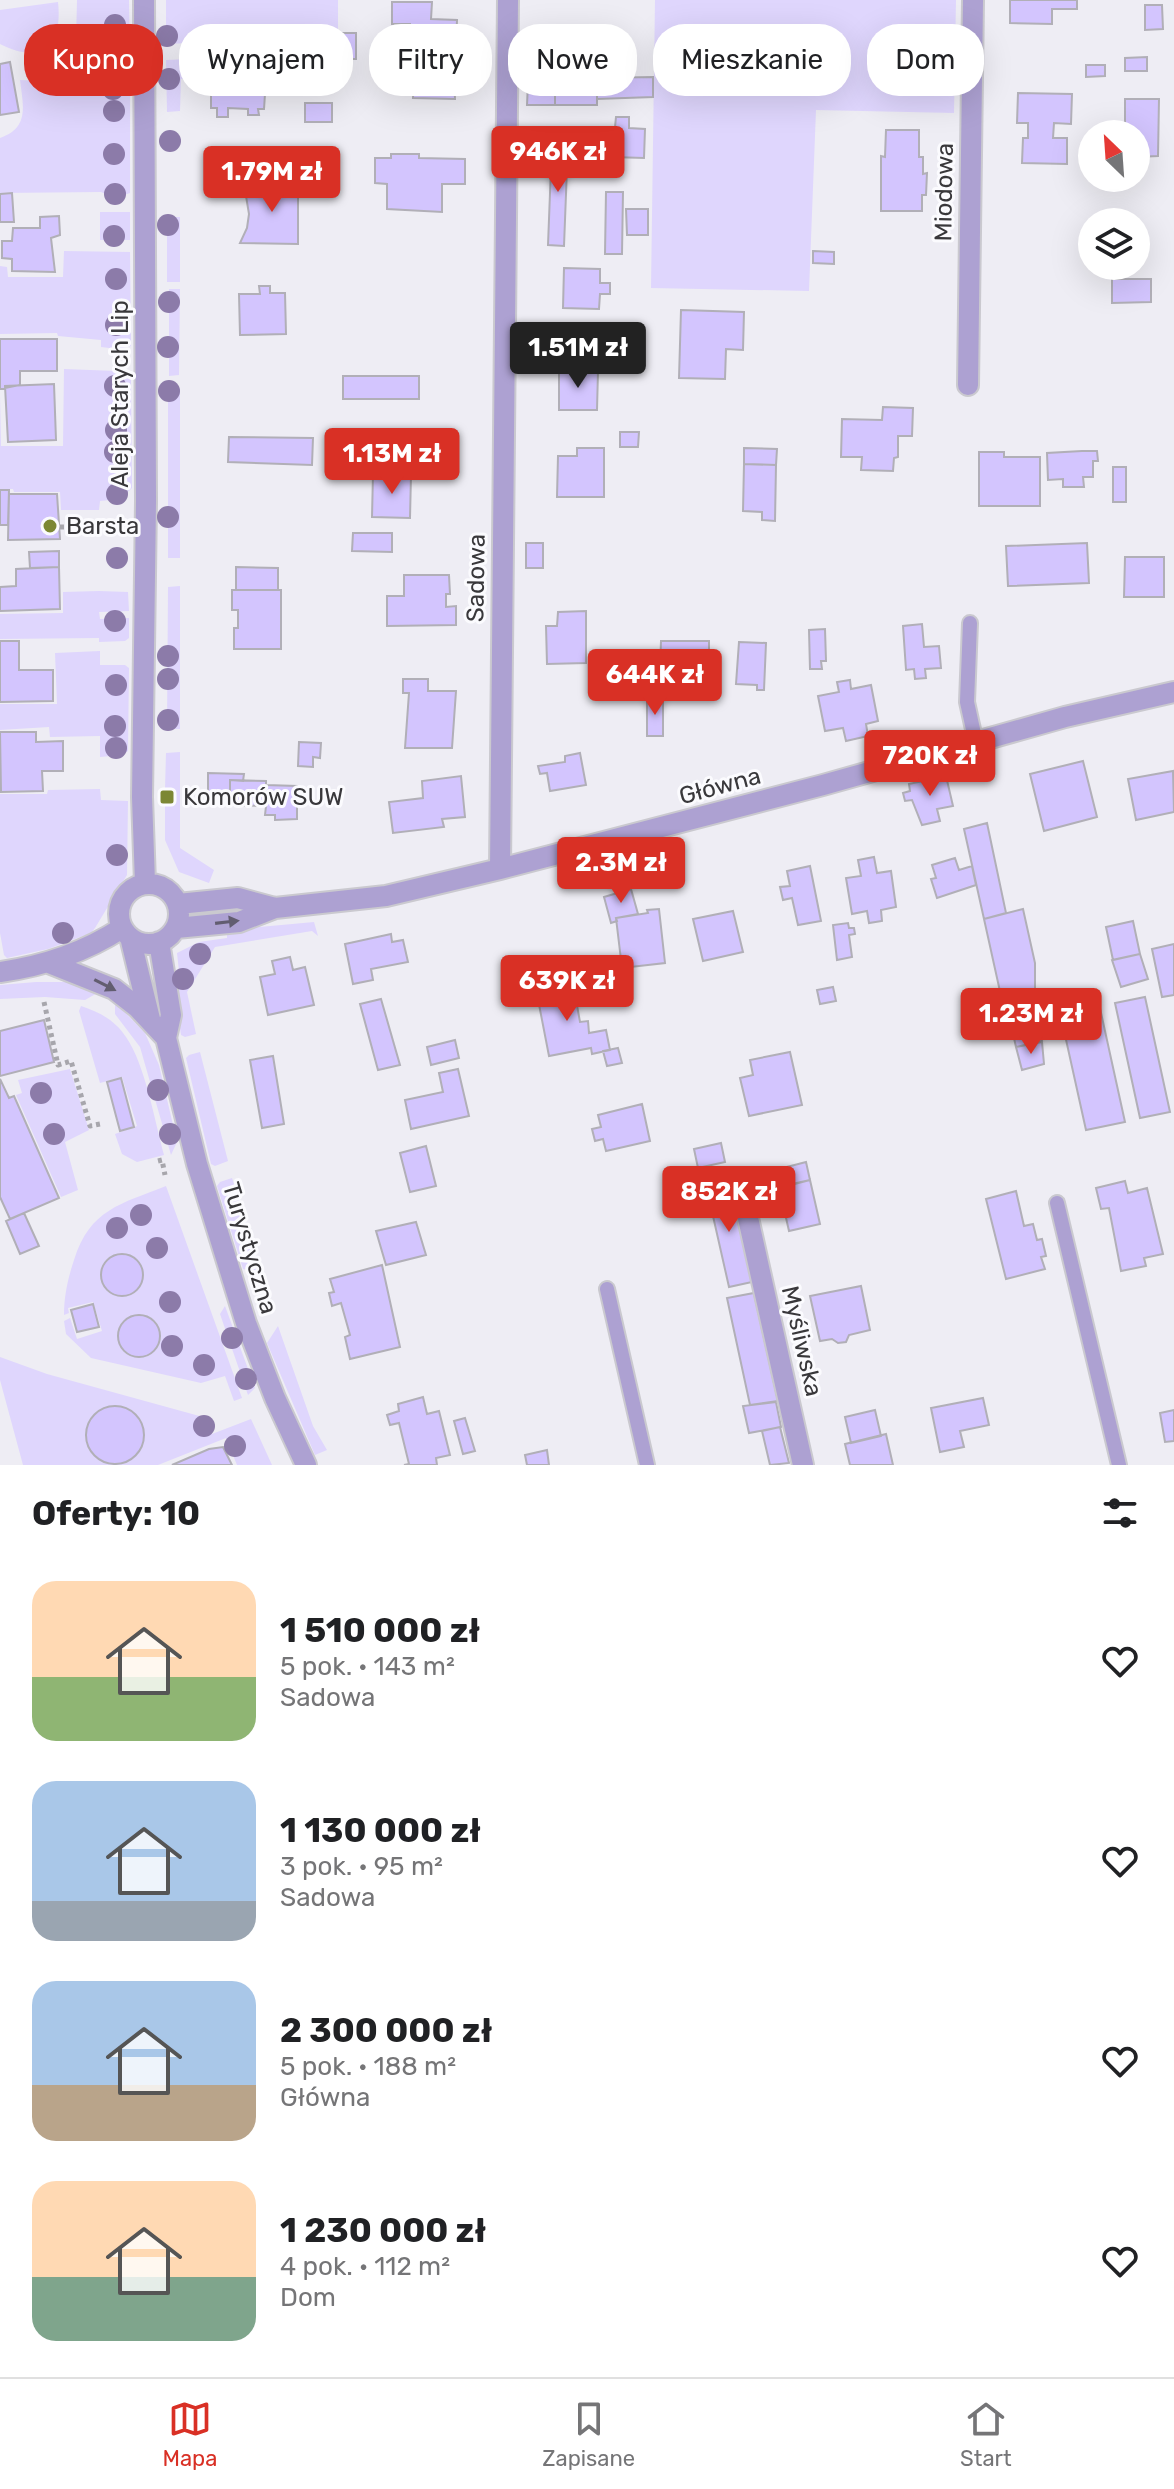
<!DOCTYPE html>
<html lang="pl">
<head>
<meta charset="utf-8">
<style>
	:root { --surface:#fff; --page:#f2f2f2; --text:#202124; --muted:#757577; --line:#e0e0e0; --accent:#d93025 }
	body { margin:0; font-family:Rubik,sans-serif; background:var(--page); color:var(--text); height:100vh; display:flex; flex-direction:column; font-size:30px; white-space:nowrap }
	* { box-sizing:border-box; margin:0 }
	p { font-size:26px; color:var(--muted) }
	.icon { flex:none; width:44px; height:44px; fill:none; stroke:currentColor; stroke-width:2; stroke-linecap:round; stroke-linejoin:round }
	.map { position:relative; height:1465px; overflow:hidden }
	.sheet { display:flex; flex-direction:column; background:var(--surface); flex:1 }
	.sheet>* { flex:none }
	.banner { position:absolute; left:24px; top:24px; width:1126px; height:72px; display:flex; gap:16px }
	.needle { width:52px; rotate:335deg }
	.tools { position:absolute; left:1078px; top:120px; display:grid; gap:16px }
	.tools a { display:grid; place-items:center; width:72px; height:72px; border-radius:50%; background:var(--surface); box-shadow:0 8px 32px #0002; font-size:40px }
	.price { position:absolute; translate:-50% -68px; padding:0 18px; border-radius:8px; background:var(--accent); color:#fff; font-size:26px; line-height:52px; filter:drop-shadow(0 2px 4px #0008) }
	.price::after { content:''; position:absolute; left:50%; top:48px; width:24px; height:18px; margin-left:-12px; background:inherit; clip-path:polygon(0 0,100% 0,50% 100%) }
	.price.current { background:#222; color:#fff }
	ul { padding:0; list-style:none }
	li { display:flex; align-items:center; gap:24px; height:200px; padding:0 32px }
	li span { display:grid; place-items:center; flex:none; width:224px; height:160px; border-radius:24px; color:#555 }
	li>.icon { margin-inline-start:auto }
	span .icon { width:96px; height:96px; fill:#fffc; stroke-width:1 }
	li b { font-size:34px }
	h2 { display:flex; justify-content:space-between; align-items:center; height:96px; padding:0 32px; font-size:34px }
	.chip { padding:0 28px; border-radius:32px; background:var(--surface); box-shadow:0 8px 32px #0002; font-size:28px; line-height:72px }
	.chip.current { background:var(--accent); color:#fff }
	.dock { display:flex; justify-content:space-around; align-items:center; height:112px; border-top:2px solid var(--line); background:var(--surface); font-size:22px; color:var(--muted) }
	.dock a { display:grid; justify-items:center; gap:4px }
	.dock .current { color:var(--accent) }
	.map>svg:first-child { display:block }
	.green { fill:#dfd6fd }
	.building { fill:#d3c5fe; stroke:#b1afb7; stroke-width:2 }
	.lines { fill:none; stroke-linecap:round; stroke-linejoin:round }
	.service-casing { stroke:#cac9cf; stroke-width:18 }
	.minor-casing { stroke:#cac9cf; stroke-width:24 }
	.path { stroke:#a7a6ac; stroke-width:5; stroke-dasharray:4 4; stroke-linecap:butt }
	.service { stroke:#ada1d2; stroke-width:14 }
	.minor { stroke:#ada1d2; stroke-width:20 }
	.tree { fill:#8c7ba9 }
	.oneway { fill:#625d70 }
	.poi-dot { fill:#7c8734; stroke:#fbfbfe; stroke-width:3 }
	.labels { text-anchor:middle; stroke-width:6; stroke-linejoin:round; paint-order:stroke }
	.street-label { font-size:24px; fill:#39383b; stroke:#fbfbfe }
	.poi-label { font-size:24px; fill:#39383b; stroke:#fbfbfe; text-anchor:start }
</style>
</head>
<body>
<div class="map">
<svg width="1174" height="1465" viewBox="0 0 1174 1465">
	<rect width="100%" height="100%" fill="#eeedf4"/>
	<!-- green -->
	<path class="green" d="M77 0H129L130 63C113 70 96 66 81 58L76 41Z
		M166 0H338V80L181 79 180 111 167 112 166 60 189 59 190 43 166 44Z
		M655 0H956L954 113 816 110 809 291 651 288Z
		M58 2C63 46 41 65 0 44V10Z
		M20 80 99 84 100 80 126 81 130 84V193L115 198 101 192 0 193V138C30 128 23 105 20 80Z
		M100 212H130V240H100Z
		M167 217H180V282H167Z
		M64 251 130 252 131 346 118 349 101 347V340L58 336 57 333 0 334V266L7 267 8 277H63Z
		M169 289H180L179 375 169 376Z
		M64 369 116 371 131 380 132 488 120 499 100 501 99 510H61L60 492H14L13 489H0V396L1 446H63Z
		M180 388V558H168V389Z
		M180 586V729H167L168 587Z
		M99 591 128 592 129 611 99 612 100 619 129 618V638L125 641 99 642V638L0 639V614L63 613V592Z
		M100 651V665H125L129 668 128 751 122 755 100 757V736L50 737 49 727 0 730V704H57L55 653Z
		M180 752V848L214 870 209 883 179 872 165 840V806L171 805V789H165L166 753Z
		M100 789 101 800 128 801 127 875 95 928 91 933 48 949 7 958 4 955 0 933V794H47L48 790Z
		M314 922 318 936 312 931 215 947 187 992 196 1034 185 1037 181 1035 173 982 180 980 177 953 199 942 227 938V930Z
		M36 982H68L99 992 85 1000 45 997 0 999V985Z
		M115 1002 145 1033 159 1065 177 1142 171 1155 140 1047 115 1014Z
		M81 1006C99 1012 115 1020 126 1037 145 1064 155 1122 164 1155L137 1162 122 1154 115 1134 137 1126 122 1077 100 1083 79 1011Z
		M200 1052 228 1161 215 1166 211 1164 186 1058 189 1055Z
		M70 1069 89 1130 65 1142 78 1190 61 1197 16 1095 22 1093 18 1080Z
		M232 1178 234 1184 262 1274 243 1269 217 1186 220 1182Z
		M166 1186 242 1398 234 1401 225 1376 201 1383 91 1358 66 1334 64 1321 70 1318 77 1339 102 1331 93 1302 68 1308 69 1313 64 1315C64 1296 68 1278 74 1260 90 1209 121 1204 166 1186Z
		M225 1306 255 1388 248 1395 220 1314Z
		M278 1326 313 1426 327 1450 315 1455 267 1343Z
		M0 1357 47 1374 203 1417 212 1434 251 1419 272 1465H237L226 1438 158 1465H23L0 1380Z"/>
	<!-- building -->
	<path class="building" d="M1010 0H1077V9H1052V24L1010 23Z
		M392 2H432L431 19 457 20 456 46 453 45 455 99 413 98 414 76H410V24H392Z
		M1145 5H1162L1163 29 1145 30Z
		M342 33H356V59H342Z
		M1147 57V71H1125V58Z
		M10 62 19 112 0 115V64Z
		M1086 65H1105V76L1086 77Z
		M563 67 564 78 548 79 547 68Z
		M653 77V97L597 99V78Z
		M249 80 286 81 287 87H282L281 94H265L264 109H258L259 115H248V109L228 108V117H217V108H211V85H248Z
		M555 82V105H527L528 83Z
		M555 82H597V105H555Z
		M1018 93 1072 94 1071 124 1054 123 1053 138H1067V164L1022 163 1023 138H1028V123H1017Z
		M1125 99H1159L1158 156 1136 157V134H1125Z
		M305 103H332V122H305Z
		M616 117H629V128L645 129 644 158 612 157Z
		M886 130H919V157H923V174L927 173 926 195H922V211H881V156L885 157Z
		M552 141 568 142 564 246 548 245Z
		M391 154H419V158L465 159V184H442V212L387 209V184L375 183V158H391Z
		M269 183 298 185V244L240 243 247 228 249 214 246 196 240 184Z
		M606 192H623L622 254H605Z
		M12 193 14 222H0V194Z
		M626 209H648V235H627Z
		M59 216 60 235 51 238 55 272 12 271V259L2 258V241H12L13 228H40V217Z
		M813 251 834 252V264L813 263Z
		M564 268 600 269V283H610V294H600L599 309 563 308Z
		M1112 279H1151V302L1112 303Z
		M259 286H270V293H285L286 334 240 335 239 294H260Z
		M681 310 744 312 743 350 726 349 725 379 679 378Z
		M0 339H57V371H20V385L0 389Z
		M559 371H598L597 410H559Z
		M343 376H419V399H343Z
		M54 384 56 440 8 442 5 386Z
		M883 407 913 408 912 436H898V457L894 458 893 471 861 470 862 457H841L842 419 882 420Z
		M620 432H639L638 447H620Z
		M229 437 313 438 312 465 228 462Z
		M577 448H604V497H557L558 456H577Z
		M744 448 777 449 776 465 744 464Z
		M1082 451H1097L1098 461H1093V477H1083L1084 487H1063V479L1048 480 1047 453Z
		M979 452H1004V457H1040V506H979Z
		M744 464 776 465 775 521 762 520V512L743 511Z
		M1113 467H1126V502H1113Z
		M373 474 411 475 410 518 372 517Z
		M0 490H9L8 525H0Z
		M9 494H57L60 539 8 540Z
		M353 533H392V552L352 551Z
		M526 543H543V568H526Z
		M1087 543 1089 583 1008 586 1006 546Z
		M59 551V567L30 568 29 552Z
		M1125 557H1164V597H1124Z
		M59 567 60 609 0 611V587L16 586V569Z
		M236 567 278 568V590H236Z
		M404 575H449L450 594H446V607L456 606V625L387 626V596H404Z
		M232 590H281V649H234V628H238V610H232Z
		M586 611V663L547 664 546 626H557L558 612Z
		M922 624 924 647 939 646 941 668 925 669 926 678 915 679 914 669 906 670 903 626Z
		M825 629 826 661H821L822 669H810L809 630Z
		M0 641H19V670H53V701L0 702Z
		M661 641H709V684L691 683 686 676V669H660Z
		M739 642 766 643 764 690H757V685L736 684Z
		M403 679H428V691H456L452 748H405L409 693H403Z
		M850 680 851 689 871 685 878 721 866 724 868 736 846 741 843 728 825 731 818 696 839 692 837 682Z
		M663 698V736H647V699Z
		M0 732H36V742L63 741V771H42L43 791 1 792Z
		M299 742 321 743 320 758 313 757V767L298 766Z
		M580 753 586 785 550 791 547 773 540 774 538 766 565 762V756Z
		M1083 761 1097 817 1044 831 1030 774Z
		M1173 771 1174 812 1136 820 1128 779Z
		M208 773 244 774 243 781 230 780V804H208Z
		M461 776 465 817 442 819 444 827 393 833 389 802 423 798 422 781Z
		M946 776 953 806 937 809 940 821 922 825 912 800 905 801 903 793 910 791 909 784Z
		M230 780 266 781V785L297 786V819L275 820V815H265L266 806 230 805Z
		M987 823 1006 913 984 919 964 829Z
		M874 857 877 873 891 871 896 907 881 910 882 921 869 923 867 911 852 914 846 878 861 876 858 860Z
		M955 858 959 870 972 866 976 885 937 898 931 879 936 878 932 865Z
		M810 866 821 921 798 925 792 898 783 900 780 887 790 886 787 871Z
		M631 889 638 914 616 918 617 921 611 923 604 897Z
		M659 909 665 963 622 968 616 918 648 913 647 910Z
		M1023 909 1035 963V989L1040 1008 1009 1016 1004 995 1001 996 984 919Z
		M733 911 743 952 703 961 693 919Z
		M1133 921 1140 954 1113 960 1106 927Z
		M848 923 849 928H854L855 934 849 935 852 957 837 960 833 925Z
		M391 934 392 942 403 940 408 962 371 969 373 980 353 984 345 944Z
		M1174 944V995L1162 997 1152 949Z
		M1140 954 1148 979 1121 987 1112 960Z
		M290 957 293 970 305 967 314 1005 268 1015 260 977 275 974 272 961Z
		M573 983 580 1022 588 1021 589 1033 606 1030 610 1050 592 1054 591 1048 549 1056 536 989Z
		M833 987 836 1001 820 1004 817 990Z
		M1096 990 1125 1122 1086 1130 1057 999Z
		M1145 997 1170 1112 1140 1118 1115 1003Z
		M381 999 400 1065 378 1070 360 1004Z
		M1036 1010 1042 1041 1016 1047 1009 1016Z
		M44 1020 54 1062 0 1076V1031Z
		M455 1040 459 1058 431 1065 427 1047Z
		M1042 1042 1044 1064 1022 1070 1016 1047Z
		M618 1048 622 1063 607 1066 603 1051Z
		M790 1052 802 1105 749 1116 740 1078 753 1075 750 1060Z
		M273 1056 284 1124 262 1128 250 1060Z
		M458 1069 469 1116 411 1129 405 1100 443 1092 439 1073Z
		M121 1078 134 1127 120 1131 107 1082Z
		M0 1079 9 1098 14 1096 59 1198 10 1219 0 1197Z
		M642 1104 650 1141 606 1151 603 1139 595 1141 592 1129 601 1127 598 1115Z
		M721 1143 725 1162 698 1168 694 1149Z
		M426 1146 436 1186 410 1192 400 1153Z
		M806 1162 810 1180 783 1187 779 1169Z
		M810 1180 820 1224 789 1231 779 1187Z
		M729 1181 752 1282 729 1287 706 1185Z
		M1125 1181 1128 1193 1147 1188 1163 1254 1144 1258 1146 1266 1121 1271 1109 1208 1101 1209 1096 1188Z
		M1016 1191 1024 1226 1033 1224 1037 1240 1042 1239 1046 1256 1041 1257 1045 1269 1006 1279 986 1199Z
		M24 1213 39 1246 20 1254 6 1221Z
		M416 1222 426 1255 386 1265 376 1231Z
		M101 1275a21 21 0 1 1 42 0a21 21 0 1 1-42 0Z
		M382 1265 400 1347 350 1359 345 1337 350 1335 341 1303 332 1306 329 1293 334 1292 330 1279Z
		M861 1286 870 1330 849 1335 846 1342 838 1343 832 1339 820 1341 810 1296Z
		M754 1293 778 1401 750 1405 727 1298Z
		M93 1304 99 1327 77 1332 71 1310Z
		M118 1336a21 21 0 1 1 42 0a21 21 0 1 1-42 0Z
		M423 1397 427 1414 439 1411 450 1455 436 1458 437 1465H404L409 1464 399 1423 390 1425 387 1415 399 1411 398 1404Z
		M983 1398 989 1425 960 1431 964 1447 940 1452 931 1408Z
		M776 1402 781 1427 749 1433 743 1406Z
		M86 1435a29 29 0 1 1 58 0a29 29 0 1 1-58 0Z
		M875 1410 881 1436 851 1443 845 1417Z
		M1174 1410V1441L1165 1442 1160 1413Z
		M465 1418 475 1451 463 1454 454 1421Z
		M780 1427 789 1463 770 1465 762 1431Z
		M886 1434 893 1465H850L845 1444Z
		M223 1447 232 1465H172L209 1449Z
		M547 1450 549 1465H527L525 1455Z"/>
	<g class="lines">
		<defs>
			<path id="service" d="M970 623 967 702 976 743
				M1057 1203 1119 1465
				M607 1289 647 1465"/>
			<path id="minor" d="M144 0 146 501 142 797 145 883
				M968 385 973 0
				M500 869 508 0
				M119 914a30 30 0 1 1 60 0a30 30 0 1 1-60 0Z
				M178 904 238 898 275 908
				M176 928 239 922 275 908 386 896 500 869 823 785 1065 717 1174 692
				M130 937 150 1019
				M159 942 171 1015 166 1038 197 1164 246 1323 275 1398 306 1465
				M49 963 114 989 137 1007 166 1038
				M0 972C44 966 85 952 122 928
				M740 1182 803 1465"/>
		</defs>
		<!-- service casing -->
		<use href="#service" class="service-casing"/>
		<!-- minor casing -->
		<use href="#minor" class="minor-casing"/>
		<!-- path -->
		<path class="path" d="M60 527 99 526
			M44 1002 58 1065 71 1061 90 1126 100 1124
			M158 1161 162 1160 165 1175"/>
		<!-- service -->
		<use href="#service" class="service"/>
		<!-- minor -->
		<use href="#minor" class="minor"/>
	</g>
	<!-- trees -->
	<g class="tree">
		<circle cx="115" cy="25" r="11"/>
		<circle cx="167" cy="36" r="11"/>
		<circle cx="169" cy="79" r="11"/>
		<circle cx="113" cy="89" r="11"/>
		<circle cx="114" cy="111" r="11"/>
		<circle cx="170" cy="141" r="11"/>
		<circle cx="114" cy="154" r="11"/>
		<circle cx="115" cy="194" r="11"/>
		<circle cx="168" cy="225" r="11"/>
		<circle cx="114" cy="236" r="11"/>
		<circle cx="116" cy="279" r="11"/>
		<circle cx="169" cy="302" r="11"/>
		<circle cx="116" cy="325" r="11"/>
		<circle cx="168" cy="347" r="11"/>
		<circle cx="115" cy="386" r="11"/>
		<circle cx="169" cy="391" r="11"/>
		<circle cx="116" cy="430" r="11"/>
		<circle cx="115" cy="452" r="11"/>
		<circle cx="117" cy="494" r="11"/>
		<circle cx="168" cy="517" r="11"/>
		<circle cx="117" cy="558" r="11"/>
		<circle cx="115" cy="621" r="11"/>
		<circle cx="168" cy="656" r="11"/>
		<circle cx="168" cy="679" r="11"/>
		<circle cx="116" cy="685" r="11"/>
		<circle cx="168" cy="720" r="11"/>
		<circle cx="115" cy="726" r="11"/>
		<circle cx="116" cy="748" r="11"/>
		<circle cx="117" cy="855" r="11"/>
		<circle cx="63" cy="933" r="11"/>
		<circle cx="200" cy="954" r="11"/>
		<circle cx="183" cy="979" r="11"/>
		<circle cx="158" cy="1090" r="11"/>
		<circle cx="41" cy="1093" r="11"/>
		<circle cx="54" cy="1134" r="11"/>
		<circle cx="170" cy="1134" r="11"/>
		<circle cx="141" cy="1215" r="11"/>
		<circle cx="117" cy="1228" r="11"/>
		<circle cx="157" cy="1248" r="11"/>
		<circle cx="170" cy="1302" r="11"/>
		<circle cx="232" cy="1338" r="11"/>
		<circle cx="172" cy="1346" r="11"/>
		<circle cx="204" cy="1365" r="11"/>
		<circle cx="246" cy="1379" r="11"/>
		<circle cx="204" cy="1426" r="11"/>
		<circle cx="235" cy="1446" r="11"/>
	</g>
	<!-- one-way arrows -->
	<defs><path id="oneway-solid" d="M-6-.8H1V-3.2L6.5 0L1 3.2V.8H-6Z" transform="scale(2)"/></defs>
	<g class="oneway">
		<use href="#oneway-solid" transform="translate(227 922) rotate(-7)"/>
		<use href="#oneway-solid" transform="translate(105 985) rotate(27)"/>
	</g>
	<!-- markers -->
	<g class="poi-dot">
		<circle cx="50" cy="526" r="8"/>
		<rect x="159" y="789" width="16" height="16" rx="4"/>
	</g>
	<g class="labels">
		<!-- street labels -->
		<g class="street-label">
			<text transform="translate(944 192) rotate(-89)" y="8">Miodowa</text>
			<text transform="translate(120 394) rotate(-90)" y="8">Aleja Starych Lip</text>
			<text transform="translate(476 578) rotate(-89)" y="8">Sadowa</text>
			<text transform="translate(720 786) rotate(-15)" y="8">Główna</text>
			<text transform="translate(250 1248) rotate(73)" y="8">Turystyczna</text>
			<text transform="translate(802 1341) rotate(77)" y="8">Myśliwska</text>
		</g>
		<!-- poi labels -->
		<g class="poi-label">
			<text x="66" y="534">Barsta</text>
			<text x="183" y="805">Komorów SUW</text>
		</g>
	</g>
</svg>
<div class="tools">
<a><svg class="needle" viewBox="-14 -14 28 28"><path d="M0-13l5 13h-10z" fill="#e53935"/><path d="M0 13l5-13h-10z" fill="#757577"/></svg></a>
<a><svg class="icon" aria-label="layers" viewBox="0 0 24 24"><path d="M12 4l9 5-9 5-9-5zM3 14l9 5 9-5"/></svg></a>
</div>
<b class="price" style="left:558px;top:194px">946K zł</b>
<b class="price" style="left:272px;top:214px">1.79M zł</b>
<b class="price current" style="left:578px;top:390px">1.51M zł</b>
<b class="price" style="left:392px;top:496px">1.13M zł</b>
<b class="price" style="left:655px;top:717px">644K zł</b>
<b class="price" style="left:930px;top:798px">720K zł</b>
<b class="price" style="left:621px;top:905px">2.3M zł</b>
<b class="price" style="left:567px;top:1023px">639K zł</b>
<b class="price" style="left:1031px;top:1056px">1.23M zł</b>
<b class="price" style="left:729px;top:1234px">852K zł</b>
<div class="banner">
<a class="chip current">Kupno</a>
<a class="chip">Wynajem</a>
<a class="chip">Filtry</a>
<a class="chip">Nowe</a>
<a class="chip">Mieszkanie</a>
<a class="chip">Dom</a>
</div>
</div>
<section class="sheet">
<h2>Oferty: 10<svg class="icon" aria-label="filters" viewBox="0 0 24 24"><path d="M4 7h16M4 17h16"/><circle cx="9" cy="7" r="2"/><circle cx="15" cy="17" r="2"/></svg></h2>
<ul>
<li><span style="background:linear-gradient(#ffd9b3 60%,#8fb573 0)"><svg class="icon" aria-label="home" viewBox="0 0 24 24"><path d="M3 11l9-7 9 7M6 9v11h12V9"/></svg></span><div><b>1 510 000 zł</b><p>5 pok. · 143 m²</p><p>Sadowa</p></div><svg class="icon" aria-label="heart" viewBox="0 0 24 24"><path d="M12 20l-8-8c-3-5 5-10 8-4 3-6 11-1 8 4z"/></svg></li>
<li><span style="background:linear-gradient(#a9c7e8 75%,#9aa5b1 0)"><svg class="icon" aria-label="home" viewBox="0 0 24 24"><path d="M3 11l9-7 9 7M6 9v11h12V9"/></svg></span><div><b>1 130 000 zł</b><p>3 pok. · 95 m²</p><p>Sadowa</p></div><svg class="icon" aria-label="heart" viewBox="0 0 24 24"><path d="M12 20l-8-8c-3-5 5-10 8-4 3-6 11-1 8 4z"/></svg></li>
<li><span style="background:linear-gradient(#a9c7e8 65%,#b9a48a 0)"><svg class="icon" aria-label="home" viewBox="0 0 24 24"><path d="M3 11l9-7 9 7M6 9v11h12V9"/></svg></span><div><b>2 300 000 zł</b><p>5 pok. · 188 m²</p><p>Główna</p></div><svg class="icon" aria-label="heart" viewBox="0 0 24 24"><path d="M12 20l-8-8c-3-5 5-10 8-4 3-6 11-1 8 4z"/></svg></li>
<li><span style="background:linear-gradient(#ffd9b3 60%,#7fa58c 0)"><svg class="icon" aria-label="home" viewBox="0 0 24 24"><path d="M3 11l9-7 9 7M6 9v11h12V9"/></svg></span><div><b>1 230 000 zł</b><p>4 pok. · 112 m²</p><p>Dom</p></div><svg class="icon" aria-label="heart" viewBox="0 0 24 24"><path d="M12 20l-8-8c-3-5 5-10 8-4 3-6 11-1 8 4z"/></svg></li>
</ul>
</section>
<nav class="dock">
<a class="current"><svg class="icon" aria-label="map" viewBox="0 0 24 24"><path d="M3 6l6-2 6 2 6-2v14l-6 2-6-2-6 2zM9 4v14M15 6v14"/></svg>Mapa</a>
<a><svg class="icon" aria-label="saved" viewBox="0 0 24 24"><path d="M7 4h10v16l-5-4-5 4z"/></svg>Zapisane</a>
<a><svg class="icon" aria-label="home" viewBox="0 0 24 24"><path d="M3 11l9-7 9 7M6 9v11h12V9"/></svg>Start</a>
</nav>
</body>
</html>
